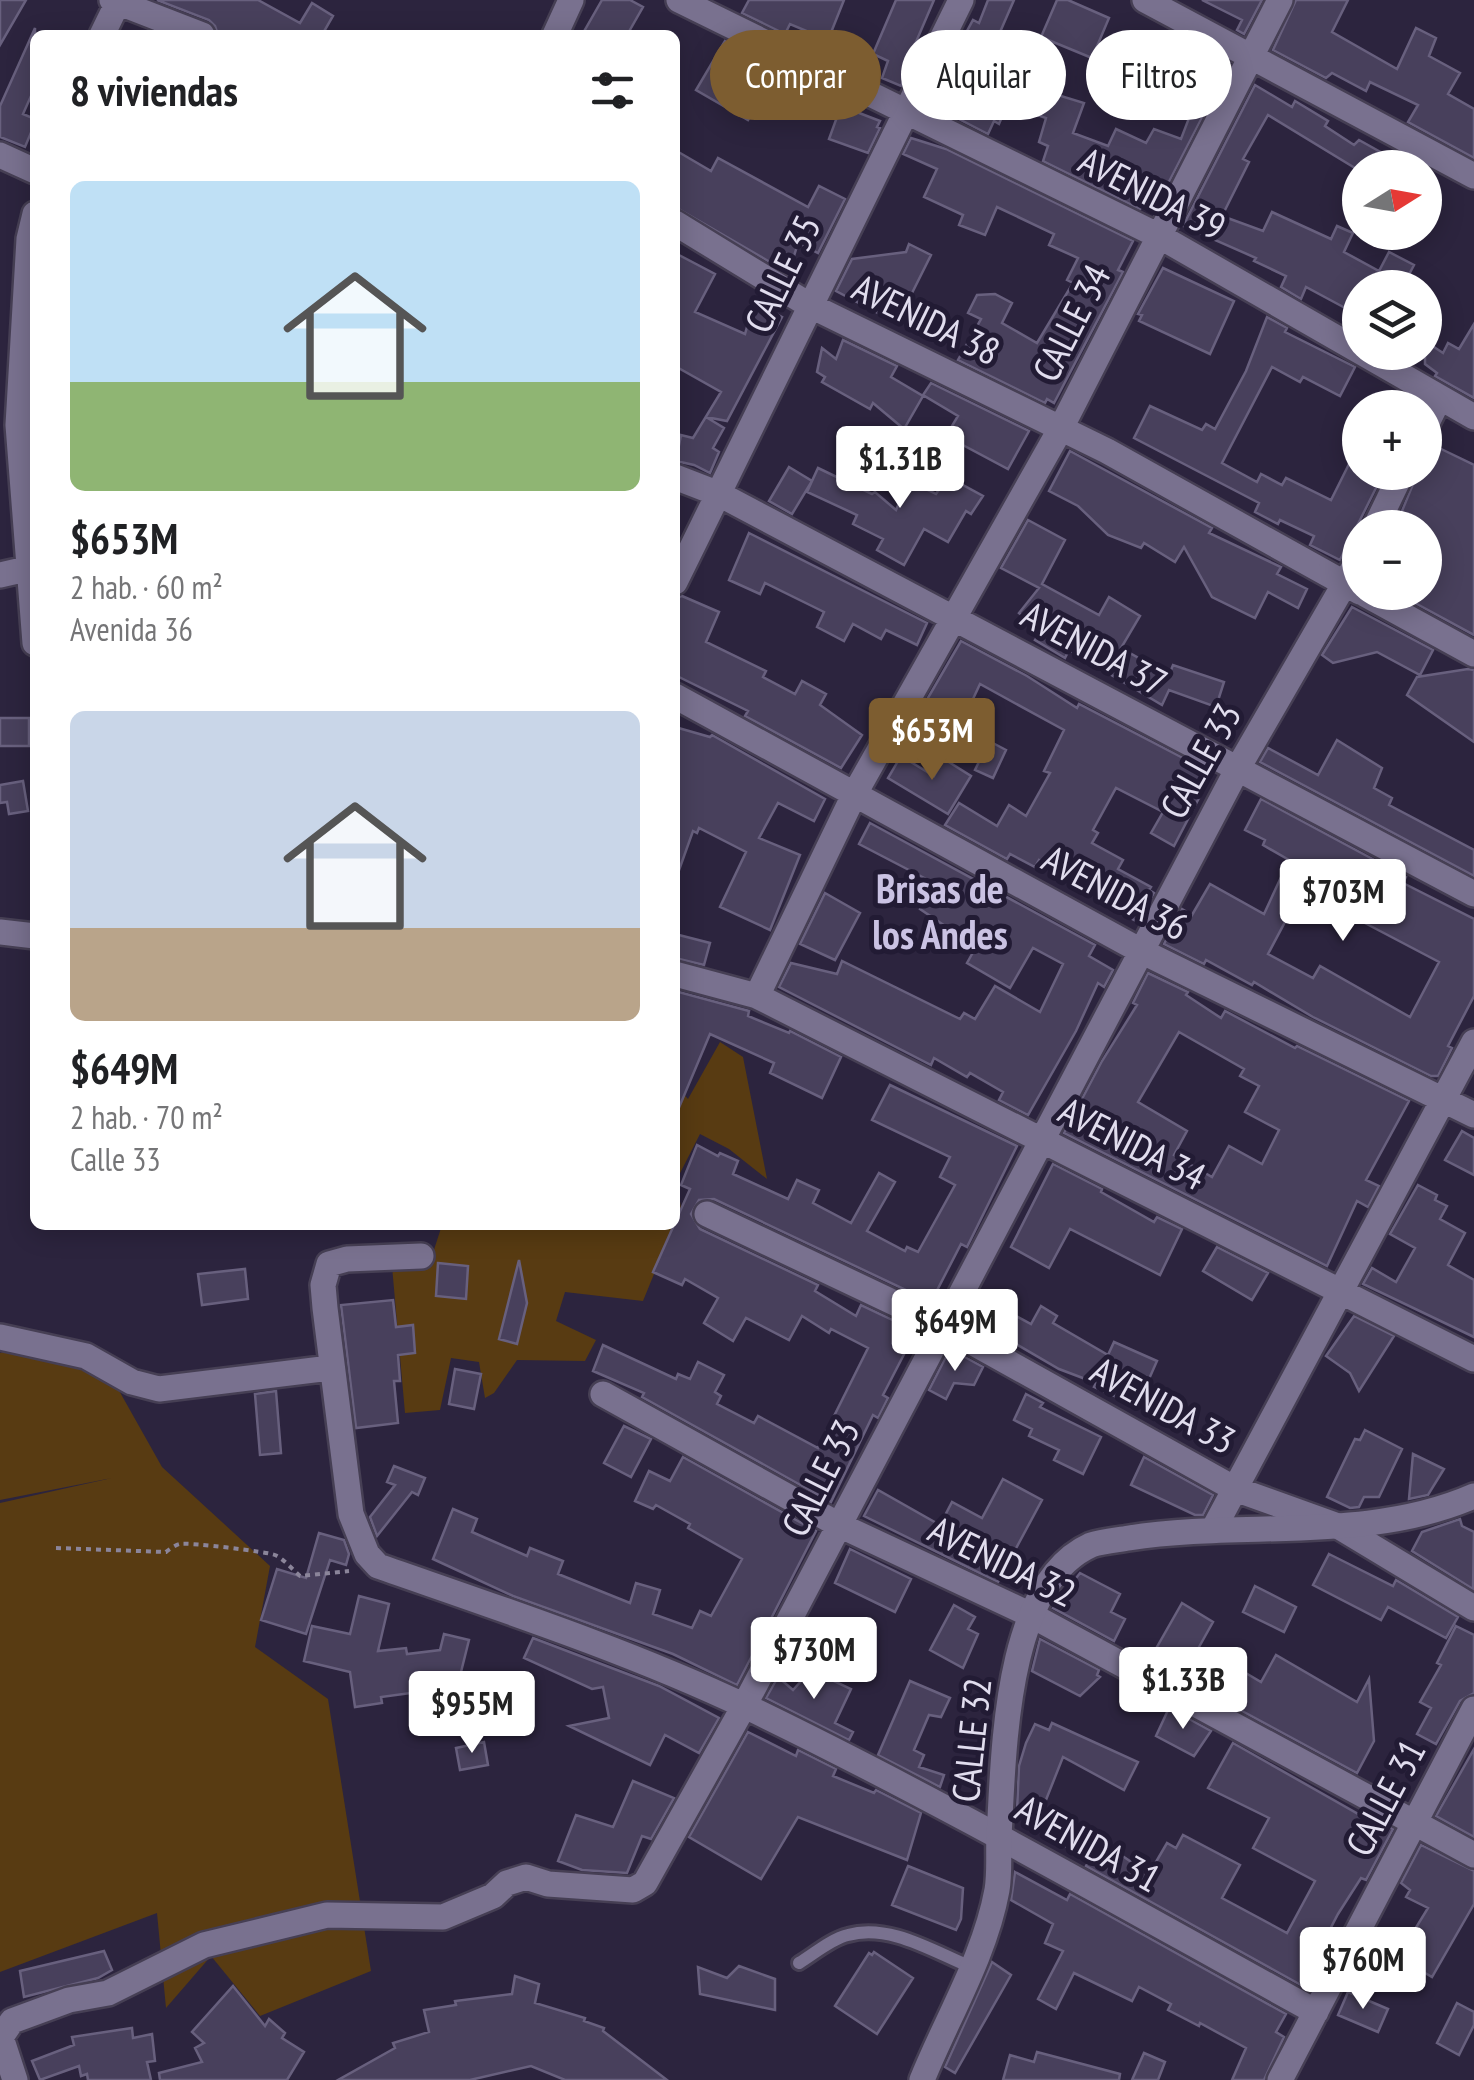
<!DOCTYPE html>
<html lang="es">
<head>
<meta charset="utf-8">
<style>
	:root { --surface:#fff; --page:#f2f2f2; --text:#202124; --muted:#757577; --accent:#7d5d30 }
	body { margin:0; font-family:"PT Sans Narrow",sans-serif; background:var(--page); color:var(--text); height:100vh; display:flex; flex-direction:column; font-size:38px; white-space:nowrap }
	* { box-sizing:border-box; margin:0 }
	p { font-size:32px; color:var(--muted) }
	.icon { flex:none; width:55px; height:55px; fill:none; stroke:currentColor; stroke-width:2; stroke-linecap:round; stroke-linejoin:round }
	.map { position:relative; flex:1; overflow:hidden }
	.sheet { position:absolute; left:30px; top:30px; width:650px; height:1200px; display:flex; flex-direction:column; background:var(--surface); border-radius:15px; box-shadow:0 5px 25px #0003 }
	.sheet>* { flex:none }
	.hud { position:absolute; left:710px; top:30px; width:612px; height:90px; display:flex; gap:20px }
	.needle { width:65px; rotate:79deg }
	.controls { position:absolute; left:1342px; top:150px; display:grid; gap:20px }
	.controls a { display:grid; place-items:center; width:100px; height:100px; border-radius:50%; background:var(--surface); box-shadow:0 5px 25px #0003; font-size:50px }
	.price { position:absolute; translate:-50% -85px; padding:0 22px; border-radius:10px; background:#fff; color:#222; font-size:32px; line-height:65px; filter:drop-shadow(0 2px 5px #0008) }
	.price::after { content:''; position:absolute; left:50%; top:60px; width:30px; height:22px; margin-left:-15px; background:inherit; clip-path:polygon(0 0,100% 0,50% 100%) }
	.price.selected { background:var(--accent); color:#fff }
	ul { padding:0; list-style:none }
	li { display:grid; align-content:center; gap:20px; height:530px; padding:0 40px }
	li span { display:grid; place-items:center; height:310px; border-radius:15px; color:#555 }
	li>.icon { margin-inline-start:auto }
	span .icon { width:180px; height:180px; fill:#fffc; stroke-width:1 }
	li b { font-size:42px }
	h2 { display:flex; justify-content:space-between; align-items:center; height:120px; padding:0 40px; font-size:42px }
	.tag { padding:0 35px; border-radius:45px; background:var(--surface); box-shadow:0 5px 25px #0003; font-size:35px; line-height:90px }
	.tag.selected { background:var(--accent); color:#fff }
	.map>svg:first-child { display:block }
	.green { fill:#583b12 }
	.building { fill:#48405c; stroke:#68607e; stroke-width:2.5; fill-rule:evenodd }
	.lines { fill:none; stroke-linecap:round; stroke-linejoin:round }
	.lane-casing { stroke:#463f54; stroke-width:18 }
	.street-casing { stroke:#463f54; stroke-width:30 }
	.secondary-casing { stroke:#463f54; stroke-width:30 }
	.path { stroke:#8b859a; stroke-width:4; stroke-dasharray:5 5; stroke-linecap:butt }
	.lane { stroke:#79718f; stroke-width:12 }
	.street { stroke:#79718f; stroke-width:25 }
	.secondary { stroke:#79718f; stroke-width:25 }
	.labels { text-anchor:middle; stroke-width:10; stroke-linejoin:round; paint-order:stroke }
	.street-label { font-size:38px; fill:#e1ddee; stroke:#221b34 }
	.neighbourhood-label { font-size:40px; font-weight:bold; fill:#cac2e3; stroke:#221b34 }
</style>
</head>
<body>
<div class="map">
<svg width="1474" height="2080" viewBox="0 0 1474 2080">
	<rect width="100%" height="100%" fill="#2c243e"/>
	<!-- green -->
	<path class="green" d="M720 1042 743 1057 767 1179 729 1149 700 1134 677 1179 681 1209 675 1222V1085L688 1099Z
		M442 1225H674L643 1301 565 1292 556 1321 596 1340 585 1361 517 1360 494 1393 485 1398 479 1362 451 1358 440 1410 405 1413 392 1266 430 1262Z
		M6 1351 108 1371 162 1467 270 1566 255 1647 328 1699 371 1971 260 2016 211 1956 166 2008 157 1913 0 1972V1503L112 1478 0 1500V1353Z"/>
	<!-- building -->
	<path class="building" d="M0 0H26L0 45Z
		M157 0H258L300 23 312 3 333 16 322 35H218L215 26 209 20Z
		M602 0H630L643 7 627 35H582Z
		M749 0H844L828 40 790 24 785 34 742 13Z
		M896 0H934L910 56 914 58 901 86 882 78 888 61 873 54Z
		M988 0H1014L980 78 1012 93 999 124 994 121 988 134 928 103 973 20 979 23Z
		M1057 0H1068L1109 18 1092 58 1041 37Z
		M1202 0H1262L1244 34 1237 30 1242 20Z
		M1296 0H1348L1332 32 1397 69 1416 28 1436 38 1429 56 1460 73 1448 94 1474 109V158L1408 122 1418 105 1370 82 1366 91 1332 73 1326 78 1273 50Z
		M35 28V87L23 114 35 119V123L25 147 0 137V106Z
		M1165 33 1226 62 1224 67 1227 69 1157 205 1145 199 1140 209 1043 161 1048 146 1039 142 1046 118 1014 107 1022 84 1084 103 1073 133 1108 146 1116 129 1146 143 1154 129 1181 139 1191 113 1168 102 1172 94 1167 91 1171 85 1145 72Z
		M725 41 779 68 748 120 696 90Z
		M1255 85 1292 107 1295 101 1328 121 1325 126 1354 145 1359 140 1409 168H1355L1268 115 1243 159 1249 162 1222 216 1263 231 1272 212 1331 239 1337 226 1353 233 1344 252 1379 271 1389 252 1414 265 1404 284 1410 288H1360V316L1306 287 1301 299 1281 287 1286 276 1254 261 1256 258 1183 226Z
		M841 106 880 121 877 127 880 128 868 153 829 139Z
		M911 138 946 149 1133 241 1118 270 1123 272 1054 403 1047 399 1045 403 958 360 981 319 968 313 977 295 995 294 1012 303 1002 323 1037 343 1073 283 1067 280 1078 258 1049 245 1054 234 997 207 985 235 959 225 963 215 924 197 937 169 903 154Z
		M675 150 711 171 718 158 808 207 819 186 845 199 818 253 798 243 790 269 770 262 675 207Z
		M909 244 931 255 897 323 836 291 852 259 906 252Z
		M675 253 715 274 695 312 745 334 754 302 782 317 727 421 706 417 724 428 713 448 719 452 710 473 694 465 676 461 681 435 693 438 721 392 675 366Z
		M1163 268 1234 301 1210 354 1139 321 1142 315 1138 314Z
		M1267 317 1287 328 1285 332 1355 367 1340 396 1303 377 1300 382 1272 367 1222 463 1257 482 1261 474 1282 485 1286 478 1331 500 1360 442V472H1384L1340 560 1310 545 1314 536 1280 520 1278 524 1255 512 1259 503 1134 438 1150 406 1202 430 1206 424 1215 429 1246 371Z
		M1474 324V398L1435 376 1437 373 1425 364V341L1443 353 1448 343 1459 349Z
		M843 340 897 366 891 377 923 396 904 429 873 403 870 409 822 382 825 377 817 372 822 348 836 359Z
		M931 383 1029 431 1008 469 946 436 958 416 923 395Z
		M1437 447 1474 465V635L1404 597 1406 592H1425V528H1395L1418 472H1425Z
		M1070 451 1212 528 1209 533 1281 567 1277 574 1307 589 1298 608 1268 592 1255 618 1212 597 1184 547 1175 562 1144 543 1141 548 1108 535 1078 506 1049 491Z
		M789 467 812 481 792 514 769 501Z
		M818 468 872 494 875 492 896 510 909 481 936 494 948 477 983 496 971 514 966 511 948 542 924 529 904 565 877 550 883 539 853 524 857 515 807 492Z
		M1028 520 1065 540 1042 584 1099 615 1109 597 1140 616 1121 648 1169 675 1173 665 1224 682 1216 707 1169 690 1162 705 1069 650 1065 658 1035 640 1041 631 1019 613 1039 588 1001 568Z
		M749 533 927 623 917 645 886 630 881 639 853 624 844 641 817 627 824 612 765 583 760 594 729 580Z
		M682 596 719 612 706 642 766 671 763 677 795 694 802 681 826 694 820 705 862 735 841 768 745 716 748 711 675 675V598Z
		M1352 607 1433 650 1420 675 1377 652 1333 663 1322 655Z
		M961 641 1027 676 1077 708 1079 704 1212 773 1174 846 1151 833 1163 812 1116 788 1093 830 1098 833 1092 843 1123 860 1118 869 1151 887 1149 890 1154 893 1138 922 1104 904 1107 898 1039 860 1035 867 1010 854 1007 859 945 825 959 803 997 826 1009 805 1026 816 1050 773 1044 771 1064 730 980 684 966 714 954 708 945 729 918 715Z
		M1468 669 1474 670V742L1407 695 1417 677Z
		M0 718H29V746H0Z
		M675 727 710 737 712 735 825 799 814 821 778 803 759 838 800 855 770 930 720 907 746 852 699 828 697 833 693 831 678 873H675Z
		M1337 740 1382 768 1374 788 1392 798 1389 805 1474 850V876L1260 762 1268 748 1318 775Z
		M989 741 1006 750 993 778 975 770Z
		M901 756 934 776 944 759 971 776 948 814 888 778Z
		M23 781 28 811 9 814 7 802 0 803V785Z
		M1261 799 1406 877 1403 883 1474 919V996L1448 1046 1452 1048 1438 1076H1431L1313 1017 1254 982 1252 985 1206 960 1204 964 1164 944 1182 909 1192 915 1210 884 1264 914 1289 860 1263 845 1265 840 1245 830ZM1302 890 1439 962 1410 1017 1320 966 1313 978 1268 954Z
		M870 823 1095 945 1089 956 1113 970 1104 987 1098 983 1076 1031 1028 1115 999 1100 1003 1092 970 1073 967 1077 934 1058 931 1065 779 987 791 963 837 974 842 961 960 1019 964 1013 975 1019 995 986 1040 1012 1063 964 1033 948 1010 988 967 963 976 947 920 909 932 882 859 844Z
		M825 893 860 913 835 960 800 944Z
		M675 934 710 943 704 965 675 958Z
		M1148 973 1188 992 1186 995 1221 1018 1225 1011 1295 1048 1297 1046 1409 1101 1366 1180 1379 1186 1368 1207 1357 1201 1327 1266 1064 1133 1102 1061 1137 1005 1133 1003ZM1179 1032 1244 1069 1240 1076 1259 1086 1245 1112 1279 1130 1262 1164 1229 1146 1212 1177 1174 1155 1187 1131 1138 1102Z
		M675 991 749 1011 748 1016 789 1033 790 1031 841 1057 822 1098 770 1073 774 1063 710 1034 675 1117Z
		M890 1085 1017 1146 967 1247 961 1244 931 1302 714 1199 699 1200 691 1214 700 1229 818 1285 815 1291 856 1316 861 1305 916 1331 883 1395 888 1398 878 1418 873 1415 831 1502 642 1397 644 1393 593 1371 603 1345 676 1379 678 1374 690 1379 698 1362 724 1375 715 1392 721 1396 717 1404 754 1423 758 1416 818 1448 868 1348 831 1329 829 1333 802 1316 789 1340 746 1318 733 1341 704 1323 718 1298 685 1279 682 1285 653 1272 690 1189 681 1185 697 1145 718 1156 720 1153 738 1161 733 1174 788 1199 797 1180 819 1190 813 1203 851 1223 879 1173 895 1182 867 1231 905 1251 907 1247 918 1252 955 1185 940 1177 950 1157 872 1120Z
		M1462 1131 1474 1138V1175L1445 1160Z
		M1053 1164 1102 1189 1101 1192 1154 1222 1157 1217 1182 1229 1160 1275 1070 1229 1049 1268 1011 1247Z
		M1418 1185 1437 1195 1435 1200 1447 1206 1440 1219 1465 1233 1448 1265 1474 1280V1337L1363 1284 1372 1268 1396 1282 1415 1248 1390 1234Z
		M1217 1247 1268 1273 1252 1300 1203 1271Z
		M519 1260 527 1303 517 1344 499 1339Z
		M438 1263 468 1266 466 1299 436 1296Z
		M245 1269 248 1299 202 1305 198 1274Z
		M393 1300 396 1327 413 1325 415 1353 398 1355 400 1381H394L398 1423 356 1428 341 1305Z
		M1041 1306 1057 1316 1053 1323 1108 1355 1114 1342 1157 1361 1137 1406 1094 1387 1096 1383 1059 1369 1004 1337 1016 1316 1031 1324Z
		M1354 1316 1394 1336 1359 1391 1350 1373 1326 1356Z
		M950 1349 983 1367 974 1385 954 1383 946 1399 929 1390Z
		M455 1369 481 1374 474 1409 449 1404Z
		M276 1391 281 1453 260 1455 255 1394Z
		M1026 1394 1043 1403 1040 1407 1101 1437 1083 1474 1054 1460 1059 1450 1029 1436 1032 1429 1014 1420Z
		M624 1426 651 1439 631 1477 604 1463Z
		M1365 1430 1402 1449 1379 1497H1364L1359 1507 1350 1508 1327 1497 1355 1439 1360 1440Z
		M1413 1454 1444 1469 1428 1495 1409 1499Z
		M683 1457 816 1531 737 1685 673 1654 513 1596 433 1559 453 1509 477 1519 472 1532 527 1556 530 1548 563 1561 558 1574 630 1603 636 1583 660 1590 653 1614 692 1628 700 1611 711 1616 742 1559 688 1528 690 1524 656 1505 653 1509 635 1501 649 1471 670 1481Z
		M1144 1457 1213 1495 1203 1515H1195L1131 1485Z
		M394 1466 425 1478 418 1495 412 1492 377 1536 370 1517 395 1485 387 1482Z
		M1003 1479 1042 1500 998 1582 864 1516 878 1490 940 1525 952 1502 982 1518Z
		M1460 1519 1462 1526 1474 1532 1473 1589 1412 1551 1422 1532Z
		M319 1533 344 1540 349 1554 346 1565 330 1560 306 1634 261 1620 277 1569 306 1578Z
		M850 1549 911 1579 895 1612 835 1583Z
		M1329 1554 1393 1586 1396 1580 1458 1617 1446 1638 1388 1607 1381 1620 1313 1585Z
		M1080 1573 1120 1594 1111 1612 1125 1619 1114 1641 1053 1608Z
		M1255 1586 1296 1607 1284 1632 1243 1612Z
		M359 1596 389 1604 378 1651 406 1648 407 1654 440 1650 444 1634 469 1640 458 1684 473 1682 477 1707 452 1712 448 1688 381 1697 382 1703 355 1707 350 1672 304 1661 312 1626 350 1634Z
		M1182 1603 1213 1622 1194 1656 1226 1675 1232 1665 1261 1682 1276 1655 1357 1702 1369 1679 1374 1741 1357 1773 1149 1661Z
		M954 1605 975 1617 968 1629 978 1634 963 1668 930 1650Z
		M1456 1626 1474 1635V1693L1460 1701 1436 1744 1417 1734 1431 1708 1420 1702 1441 1665 1437 1663Z
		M533 1638 659 1686 719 1718 699 1753 665 1735 650 1765 569 1726 609 1718 603 1687 592 1689 524 1658Z
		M1040 1639 1099 1670 1097 1675 1100 1677 1080 1696 1032 1671Z
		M819 1674 851 1689 835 1723 853 1732 849 1740 766 1698 778 1677 793 1690 803 1679 814 1684Z
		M910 1681 950 1698 941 1717 929 1715 914 1750 924 1755 919 1767 944 1775 940 1787 878 1755Z
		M1169 1708 1211 1731 1194 1756 1156 1736Z
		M1052 1723 1138 1762 1124 1790 1063 1757 1038 1820 1017 1811 1019 1766 1026 1743 1035 1724 1049 1730Z
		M748 1732 796 1756 798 1750 836 1769 833 1776 874 1793 876 1790 921 1813 907 1860 798 1817 761 1879 689 1837Z
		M484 1742 488 1765 460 1770 456 1748Z
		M1233 1743 1383 1828 1385 1825 1393 1829 1366 1880 1361 1878 1338 1914 1301 1985 1086 1866 1090 1859 1057 1842 1066 1823 1096 1838 1149 1874 1167 1843 1176 1848 1183 1835 1240 1865 1222 1898 1287 1933 1315 1881 1253 1848 1269 1818 1208 1788Z
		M1474 1749V1837L1436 1816Z
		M633 1781 674 1798 651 1839 642 1836 627 1873 582 1870 558 1861 576 1815 613 1827Z
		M1421 1845 1474 1871V1904L1432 1977 1398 1957 1428 1908 1406 1897 1410 1890 1401 1883Z
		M908 1866 963 1888 961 1919 956 1930 892 1905Z
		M1015 1872 1067 1900 1070 1894 1286 2014 1276 2032 1284 2037 1264 2080H1232L1246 2048 1200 2023 1199 2026 1168 2010 1171 2004 1139 1987 1132 2001 1074 1973 1056 2009 1038 1999 1063 1951 1045 1943 1053 1924 1011 1900Z
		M104 1951 112 1970 98 1978 24 1997 20 1971Z
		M874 1952 913 1978 877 2034 835 2006 869 1953 872 1955Z
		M992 1962 1011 1975 955 2073 945 2067Z
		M739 1966 775 1979V2010L700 1994 698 1967 727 1978Z
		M515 1976 539 1984 535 2003 585 2018 584 2021 604 2028 603 2031 667 2080H565L531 2066 470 2080H338L395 2048 393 2043 429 2032 424 2010 456 2005 455 2001 512 1994Z
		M233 1986 265 2026 269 2019 285 2033 282 2038 304 2052 287 2080H160L159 2073 202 2062 195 2048 204 2043 192 2032Z
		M1348 1992 1388 2009 1378 2032 1338 2015Z
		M1457 2003 1474 2012V2025L1459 2055 1437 2043Z
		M132 2028 133 2038 152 2034 155 2061 147 2062 151 2080H88L87 2074 81 2076 79 2066 40 2080 32 2061 74 2045 72 2037Z
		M1037 2052 1120 2074 1119 2080H1003L1010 2055 1034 2062Z
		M1144 2053 1165 2062 1158 2080H1132Z"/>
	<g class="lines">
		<defs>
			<path id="lane" d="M799 1963C814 1954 831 1939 848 1935 889 1923 934 1952 971 1967"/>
			<path id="street" d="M112 0 202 35
				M679 0 1159 236 1474 417
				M1145 0 1474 176
				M102 35 119 0
				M555 35 571 0
				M0 155 35 171
				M35 214 29 239 18 425 35 643
				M675 223 809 305 1107 451 1360 592
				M1425 427 1439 399
				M675 477 719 494 1474 894
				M1375 528 1402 472
				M0 575 35 567
				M675 582 961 0
				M1361 592 1474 654
				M675 696 1141 951 1474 1115
				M0 932 35 936
				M675 974 757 996 1474 1359
				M757 996 854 795 1061 428 1280 0
				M707 1214 943 1326 1235 1489 1338 1526 1474 1608
				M421 1256 347 1259 329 1264 323 1285 325 1308 351 1514 367 1554 378 1566C501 1609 629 1651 747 1707 940 1800 1127 1908 1316 2012
				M0 1337 86 1356 132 1382 159 1389 330 1368
				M603 1394 839 1525 1029 1614 1474 1855
				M1213 1530 1474 1042
				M15 2080 1 2037 12 2021 69 2000 108 1993 204 1945 327 1915 443 1917 493 1896 507 1883 526 1877 548 1884 633 1890 645 1883 744 1706 1238 768 1360 557
				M1280 2080 1474 1709"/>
			<path id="secondary" d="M922 2080C947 2018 985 1956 997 1890 1000 1872 998 1854 999 1836 1004 1754 1004 1584 1091 1545 1102 1541 1117 1540 1129 1538 1242 1520 1367 1543 1474 1496"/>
		</defs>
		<!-- lane casing -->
		<use href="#lane" class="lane-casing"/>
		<!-- street casing -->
		<use href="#street" class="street-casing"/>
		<!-- secondary casing -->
		<use href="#secondary" class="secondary-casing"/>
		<!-- path -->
		<path class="path" d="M56 1548 166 1552C168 1550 177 1544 180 1544 188 1542 269 1552 275 1555 284 1559 293 1570 300 1576L349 1571"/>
		<!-- lane -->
		<use href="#lane" class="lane"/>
		<!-- street -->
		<use href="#street" class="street"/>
		<!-- secondary -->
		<use href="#secondary" class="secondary"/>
	</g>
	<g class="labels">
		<!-- street labels -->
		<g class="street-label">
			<text transform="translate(1152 194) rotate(27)" y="13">AVENIDA 39</text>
			<text transform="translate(783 274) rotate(-64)" y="13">CALLE 35</text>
			<text transform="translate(926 320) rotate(26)" y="13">AVENIDA 38</text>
			<text transform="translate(1072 323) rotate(-63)" y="13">CALLE 34</text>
			<text transform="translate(1094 649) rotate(28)" y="13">AVENIDA 37</text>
			<text transform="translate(1201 761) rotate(-61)" y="13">CALLE 33</text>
			<text transform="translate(1115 893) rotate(28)" y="13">AVENIDA 36</text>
			<text transform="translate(1132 1144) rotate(27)" y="13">AVENIDA 34</text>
			<text transform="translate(1163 1406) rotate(29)" y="13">AVENIDA 33</text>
			<text transform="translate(821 1478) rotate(-63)" y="13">CALLE 33</text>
			<text transform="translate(1002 1562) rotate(26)" y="13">AVENIDA 32</text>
			<text transform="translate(972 1740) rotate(-84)" y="13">CALLE 32</text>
			<text transform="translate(1386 1798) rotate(-62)" y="13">CALLE 31</text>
			<text transform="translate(1088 1844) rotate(29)" y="13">AVENIDA 31</text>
		</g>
		<!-- neighbourhood labels -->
		<g class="neighbourhood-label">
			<text x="940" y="903">Brisas de<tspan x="940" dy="46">los Andes</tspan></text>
		</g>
	</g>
</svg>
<div class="controls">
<a><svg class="needle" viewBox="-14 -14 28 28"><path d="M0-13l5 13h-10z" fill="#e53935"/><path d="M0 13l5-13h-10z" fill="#757577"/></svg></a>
<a><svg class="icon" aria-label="layers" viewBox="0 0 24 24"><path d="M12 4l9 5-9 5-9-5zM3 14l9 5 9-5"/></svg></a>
<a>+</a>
<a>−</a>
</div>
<b class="price" style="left:900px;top:511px">$1.31B</b>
<b class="price selected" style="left:932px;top:783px">$653M</b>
<b class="price" style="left:1343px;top:944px">$703M</b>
<b class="price" style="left:955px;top:1374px">$649M</b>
<b class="price" style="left:814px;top:1702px">$730M</b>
<b class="price" style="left:1183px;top:1732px">$1.33B</b>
<b class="price" style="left:472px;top:1756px">$955M</b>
<b class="price" style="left:1363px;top:2012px">$760M</b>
<div class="hud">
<a class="tag selected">Comprar</a>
<a class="tag">Alquilar</a>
<a class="tag">Filtros</a>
</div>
<section class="sheet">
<h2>8 viviendas<svg class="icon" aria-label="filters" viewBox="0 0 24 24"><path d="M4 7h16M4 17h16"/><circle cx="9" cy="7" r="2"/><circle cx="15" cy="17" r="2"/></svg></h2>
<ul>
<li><span style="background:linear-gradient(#bfe0f5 65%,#8fb573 0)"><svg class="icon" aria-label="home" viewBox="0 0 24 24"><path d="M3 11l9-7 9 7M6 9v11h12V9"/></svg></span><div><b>$653M</b><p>2 hab. · 60 m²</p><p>Avenida 36</p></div></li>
<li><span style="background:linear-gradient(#c9d6e8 70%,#b9a48a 0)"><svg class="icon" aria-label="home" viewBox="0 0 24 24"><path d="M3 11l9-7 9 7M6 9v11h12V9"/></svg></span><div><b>$649M</b><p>2 hab. · 70 m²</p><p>Calle 33</p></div></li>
</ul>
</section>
</div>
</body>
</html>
